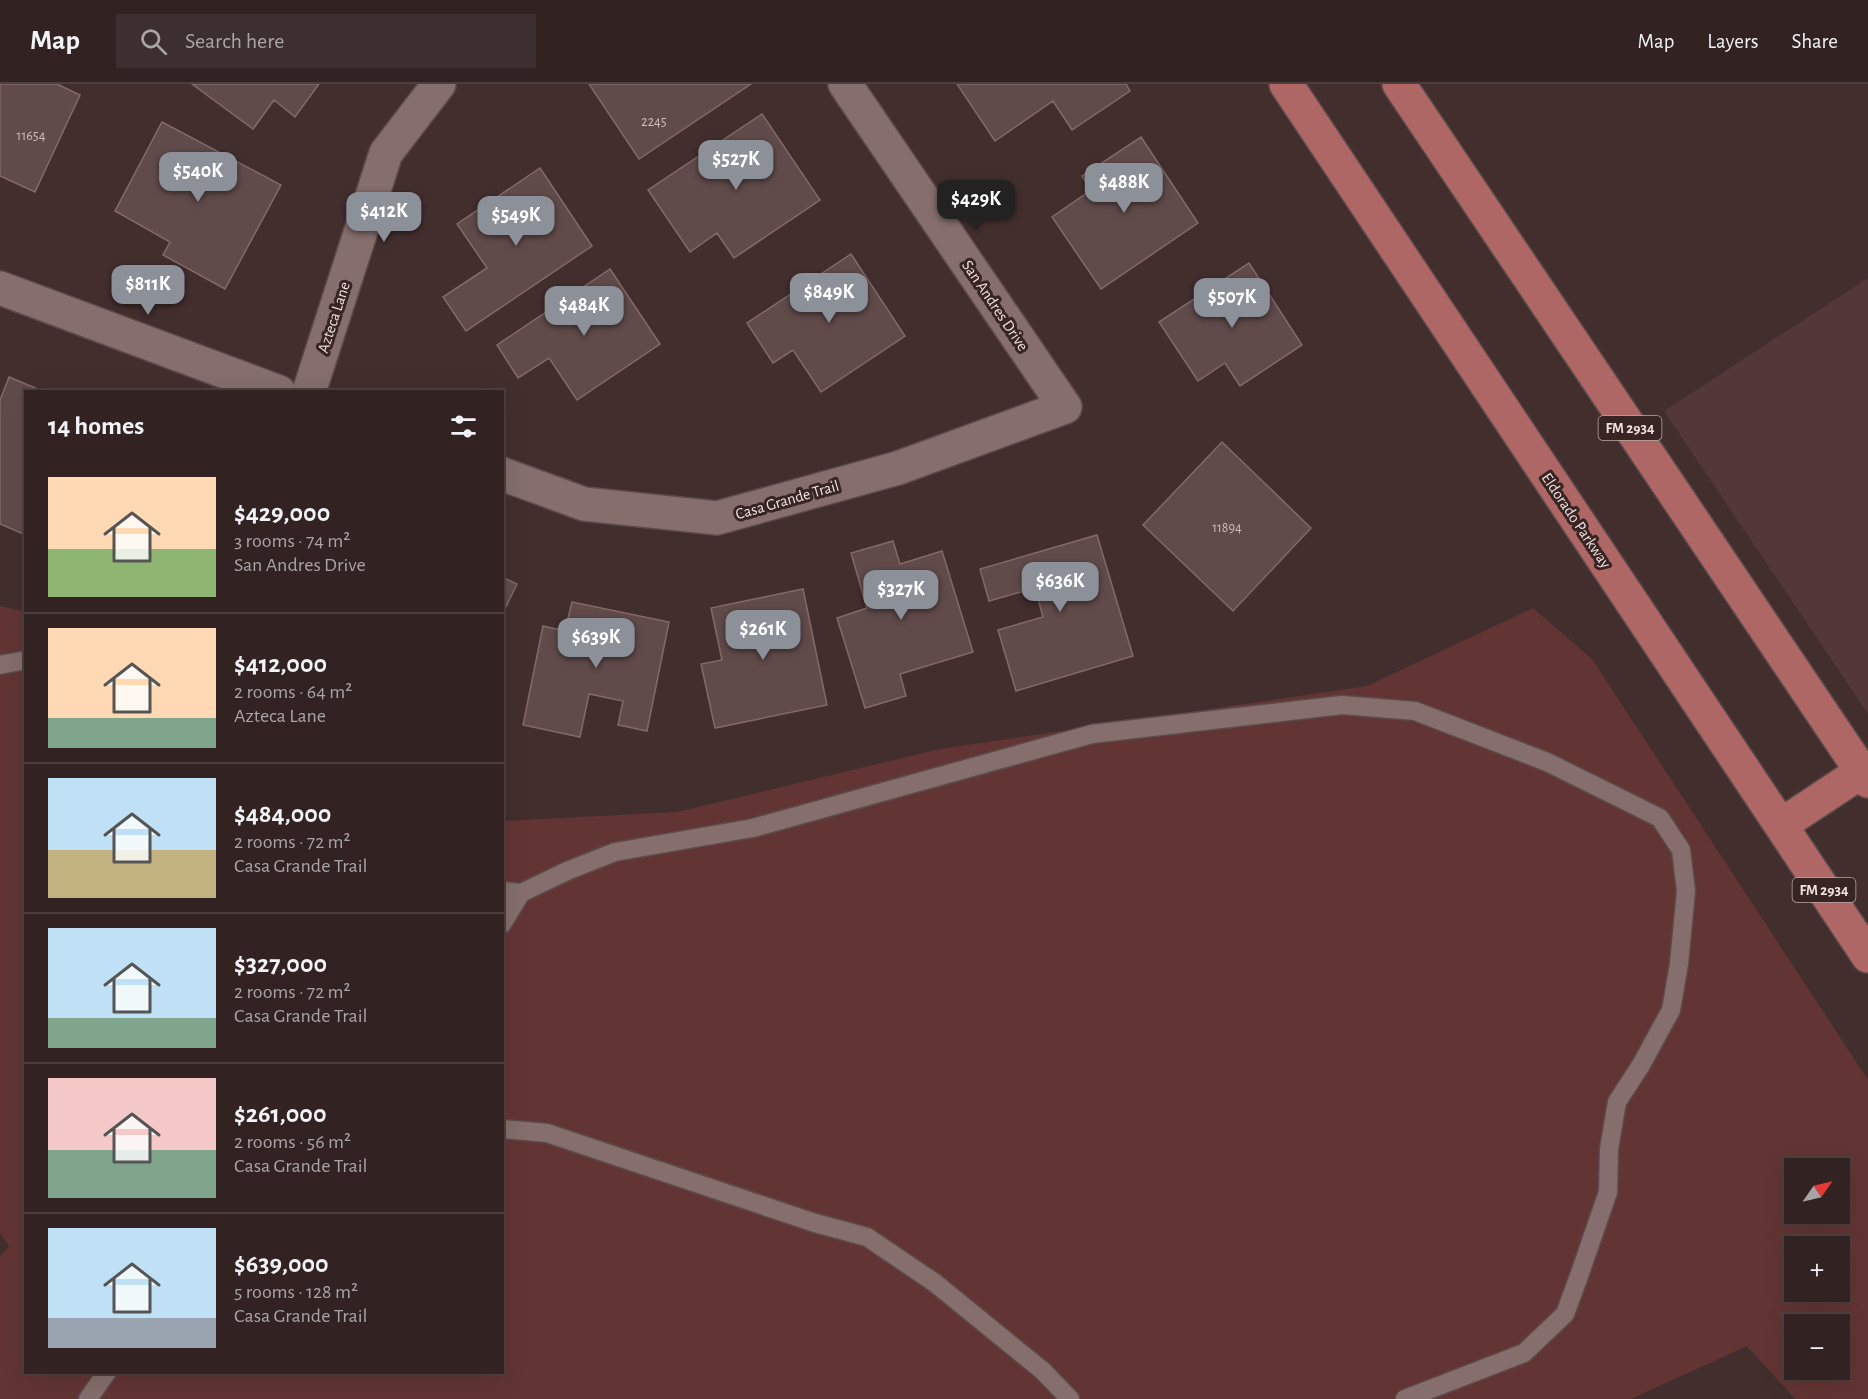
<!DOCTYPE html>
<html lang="en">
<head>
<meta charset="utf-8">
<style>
	:root { --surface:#322222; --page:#3d2f2f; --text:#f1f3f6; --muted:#a8a4a5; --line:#4d3f40; --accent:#8c9099 }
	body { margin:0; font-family:"Alegreya Sans",sans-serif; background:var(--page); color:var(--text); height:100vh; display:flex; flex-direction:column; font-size:22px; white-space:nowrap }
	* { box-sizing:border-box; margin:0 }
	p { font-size:20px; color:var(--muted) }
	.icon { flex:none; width:33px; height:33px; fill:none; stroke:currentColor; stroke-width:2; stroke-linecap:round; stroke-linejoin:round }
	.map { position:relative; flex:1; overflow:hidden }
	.panel { position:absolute; left:24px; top:306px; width:480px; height:984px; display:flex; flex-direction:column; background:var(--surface); border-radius:0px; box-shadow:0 6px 24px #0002,0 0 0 2px var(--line) }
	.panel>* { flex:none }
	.needle { width:39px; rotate:56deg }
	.buttons { position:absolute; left:1784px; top:1074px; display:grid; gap:12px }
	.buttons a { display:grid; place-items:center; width:66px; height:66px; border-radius:0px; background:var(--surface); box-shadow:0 6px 24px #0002,0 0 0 2px var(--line); font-size:30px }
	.price { position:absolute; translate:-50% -51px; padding:0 14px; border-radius:12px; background:var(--accent); color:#fff; font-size:20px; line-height:39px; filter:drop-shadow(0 2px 3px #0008) }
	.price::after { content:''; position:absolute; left:50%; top:36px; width:18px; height:14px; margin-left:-9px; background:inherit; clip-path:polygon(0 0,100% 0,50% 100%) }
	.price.on { background:#222; color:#fff }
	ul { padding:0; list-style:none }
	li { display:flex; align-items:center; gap:18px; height:150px; padding:0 24px }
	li+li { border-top:2px solid var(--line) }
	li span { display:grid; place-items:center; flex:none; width:168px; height:120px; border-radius:0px; color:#555 }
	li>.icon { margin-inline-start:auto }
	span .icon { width:72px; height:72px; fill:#fffc; stroke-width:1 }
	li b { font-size:26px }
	h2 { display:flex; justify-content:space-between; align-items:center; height:72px; padding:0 24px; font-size:26px }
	header { display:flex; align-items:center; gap:36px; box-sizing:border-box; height:84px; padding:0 30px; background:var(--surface); border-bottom:2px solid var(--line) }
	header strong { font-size:28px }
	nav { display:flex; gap:33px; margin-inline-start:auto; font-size:21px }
	.search { width:420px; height:54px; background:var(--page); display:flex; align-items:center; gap:15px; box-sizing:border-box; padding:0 21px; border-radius:0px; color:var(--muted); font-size:22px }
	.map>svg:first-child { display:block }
	.built { fill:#533837 }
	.green { fill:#623534; fill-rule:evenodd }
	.building { fill:#614b4a; stroke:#816a68; stroke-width:1.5 }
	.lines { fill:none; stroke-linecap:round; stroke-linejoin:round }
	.lane-casing { stroke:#5c4b4a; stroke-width:21 }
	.street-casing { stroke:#5c4b4a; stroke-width:36 }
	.primary-casing { stroke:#5c4b4a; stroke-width:36 }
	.lane { stroke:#856e6c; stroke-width:18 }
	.street { stroke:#856e6c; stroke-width:33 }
	.primary { stroke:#ae6765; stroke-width:33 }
	.labels { text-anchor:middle; stroke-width:6; stroke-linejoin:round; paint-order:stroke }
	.number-label { font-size:14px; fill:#ccbcba }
	.shield { fill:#372423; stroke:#b8a8a7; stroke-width:1.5 }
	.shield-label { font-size:15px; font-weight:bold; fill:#efe1e0 }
	.street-label { font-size:16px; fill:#efe1e0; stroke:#372423 }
</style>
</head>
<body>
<header>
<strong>Map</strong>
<div class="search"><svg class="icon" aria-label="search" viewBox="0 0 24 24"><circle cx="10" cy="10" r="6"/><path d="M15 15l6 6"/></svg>Search here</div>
<nav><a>Map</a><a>Layers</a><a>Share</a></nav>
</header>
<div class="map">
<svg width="1868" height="1315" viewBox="0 0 1868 1315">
	<rect width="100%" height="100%" fill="#422e2d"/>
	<!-- built -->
	<path class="built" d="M1868 194V630L1664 327Z"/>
	<!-- green -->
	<path class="green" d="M0 522 26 528V1288H502L503 737 677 728 940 665 1367 602 1533 524 1592 575 1868 996V1315H1795L1747 1262 1631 1315H0V1173L9 1162 0 1149ZM1794 1084H1839V1130H1794ZM1794 1162H1839V1208H1794ZM1794 1240H1839V1286H1794Z"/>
	<!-- building -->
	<path class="building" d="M0 0H57L80 11 35 108 0 92Z
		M192 0H319L295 33 274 16 253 45Z
		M589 0H751L639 75Z
		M957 0H1126L1130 7 1072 46 1053 17 995 57Z
		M762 30 820 116 734 174 717 149 690 168 648 106Z
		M162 38 281 101 225 205 163 171 170 158 115 127Z
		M1141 53 1198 139 1101 205 1052 133 1091 106 1082 92Z
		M540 84 592 162 466 247 443 213 487 184 457 140Z
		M851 170 905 252 821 308 793 266 773 279 747 239Z
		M1249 179 1302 261 1240 302 1225 279 1198 297 1159 238Z
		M610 185 660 260 577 316 549 274 518 294 497 261Z
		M9 293 45 308H26V451L0 440V316Z
		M1222 358 1311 444 1233 527 1143 441Z
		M1097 451 1133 572 1016 607 998 546 1043 533 1035 504 989 517 980 485Z
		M893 457 900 480 942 467 973 568 900 590 906 612 865 624 837 534 867 524 851 469Z
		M502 493 517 500 502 531Z
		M803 505 827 621 715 644 701 580 722 576 711 524Z
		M572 518 669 538 647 647 618 641 623 617 589 610 580 653 523 641 543 542 565 547Z"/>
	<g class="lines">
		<defs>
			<path id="lane" d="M0 581 26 576
				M502 807 521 809 567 787 615 768 753 744 1092 650 1342 621 1415 627 1547 678 1660 734 1681 766 1686 807 1679 880 1671 926 1641 981 1617 1018 1609 1065 1608 1108 1579 1192 1565 1230 1524 1269 1405 1315
				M502 840 521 809
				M502 1045 547 1049 815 1139 867 1153 935 1199 1043 1287 1070 1315
				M88 1315 107 1288"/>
			<path id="street" d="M0 204 279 308
				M309 308 386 69 439 0
				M502 390 584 420 717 434 898 384 1065 323 845 0"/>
			<path id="primary" d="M1286 0 1868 872
				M1399 0 1868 697
				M1781 741 1861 688"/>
		</defs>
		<!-- lane casing -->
		<use href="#lane" class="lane-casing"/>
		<!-- street casing -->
		<use href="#street" class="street-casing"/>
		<!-- primary casing -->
		<use href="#primary" class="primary-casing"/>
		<!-- lane -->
		<use href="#lane" class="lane"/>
		<!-- street -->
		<use href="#street" class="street"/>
		<!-- primary -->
		<use href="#primary" class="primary"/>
	</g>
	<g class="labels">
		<!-- number labels -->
		<g class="number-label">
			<text x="654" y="42">2245</text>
			<text x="31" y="56">11654</text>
			<text x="1227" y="448">11894</text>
		</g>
		<!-- shield labels -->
		<g class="shield">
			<rect x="1598.5" y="332" width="63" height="24" rx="4.5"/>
			<rect x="1792.5" y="794" width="63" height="24" rx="4.5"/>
		</g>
		<g class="shield-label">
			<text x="1630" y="349">FM 2934</text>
			<text x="1824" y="811">FM 2934</text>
		</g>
		<!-- street labels -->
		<g class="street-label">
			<text transform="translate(996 221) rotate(56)" y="6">San Andres Drive</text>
			<text transform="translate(333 233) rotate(-72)" y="6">Azteca Lane</text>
			<text transform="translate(787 415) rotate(-16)" y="6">Casa Grande Trail</text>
			<text transform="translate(1577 436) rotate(56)" y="6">Eldorado Parkway</text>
		</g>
	</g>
</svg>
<div class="buttons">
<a><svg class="needle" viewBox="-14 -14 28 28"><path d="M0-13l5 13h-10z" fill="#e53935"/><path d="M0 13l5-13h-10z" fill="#a8a4a5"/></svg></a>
<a>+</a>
<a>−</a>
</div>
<b class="price" style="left:736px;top:107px">$527K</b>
<b class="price" style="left:198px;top:119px">$540K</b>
<b class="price" style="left:1124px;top:130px">$488K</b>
<b class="price on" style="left:976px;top:147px">$429K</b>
<b class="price" style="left:384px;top:159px">$412K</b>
<b class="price" style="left:516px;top:163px">$549K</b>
<b class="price" style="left:148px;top:232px">$811K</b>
<b class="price" style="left:829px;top:240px">$849K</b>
<b class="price" style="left:1232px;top:245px">$507K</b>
<b class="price" style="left:584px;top:253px">$484K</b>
<b class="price" style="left:1060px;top:529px">$636K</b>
<b class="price" style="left:901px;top:537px">$327K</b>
<b class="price" style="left:763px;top:577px">$261K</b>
<b class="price" style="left:596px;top:585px">$639K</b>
<section class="panel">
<h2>14 homes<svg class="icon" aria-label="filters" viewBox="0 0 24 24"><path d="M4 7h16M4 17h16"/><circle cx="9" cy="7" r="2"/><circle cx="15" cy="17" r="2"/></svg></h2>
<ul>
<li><span style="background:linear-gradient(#ffd9b3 60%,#8fb573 0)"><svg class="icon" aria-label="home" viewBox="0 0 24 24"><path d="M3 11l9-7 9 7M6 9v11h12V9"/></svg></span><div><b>$429,000</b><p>3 rooms · 74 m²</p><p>San Andres Drive</p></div></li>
<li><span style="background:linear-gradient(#ffd9b3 75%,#7fa58c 0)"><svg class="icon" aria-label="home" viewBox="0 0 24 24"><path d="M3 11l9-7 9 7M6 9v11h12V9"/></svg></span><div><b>$412,000</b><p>2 rooms · 64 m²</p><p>Azteca Lane</p></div></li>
<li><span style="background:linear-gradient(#bfe0f5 60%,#c2b280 0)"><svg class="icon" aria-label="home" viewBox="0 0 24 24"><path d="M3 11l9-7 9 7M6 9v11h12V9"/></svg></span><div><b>$484,000</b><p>2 rooms · 72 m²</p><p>Casa Grande Trail</p></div></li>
<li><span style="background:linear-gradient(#bfe0f5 75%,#7fa58c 0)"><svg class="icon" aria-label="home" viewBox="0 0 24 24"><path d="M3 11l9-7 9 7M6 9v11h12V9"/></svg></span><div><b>$327,000</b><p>2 rooms · 72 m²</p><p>Casa Grande Trail</p></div></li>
<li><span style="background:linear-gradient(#f6c9c9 60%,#7fa58c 0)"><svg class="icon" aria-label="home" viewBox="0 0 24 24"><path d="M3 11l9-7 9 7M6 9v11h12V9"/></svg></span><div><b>$261,000</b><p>2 rooms · 56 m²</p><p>Casa Grande Trail</p></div></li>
<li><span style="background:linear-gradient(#bfe0f5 75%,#9aa5b1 0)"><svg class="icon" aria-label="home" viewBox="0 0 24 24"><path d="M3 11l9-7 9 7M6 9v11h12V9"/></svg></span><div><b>$639,000</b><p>5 rooms · 128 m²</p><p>Casa Grande Trail</p></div></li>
</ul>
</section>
</div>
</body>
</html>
